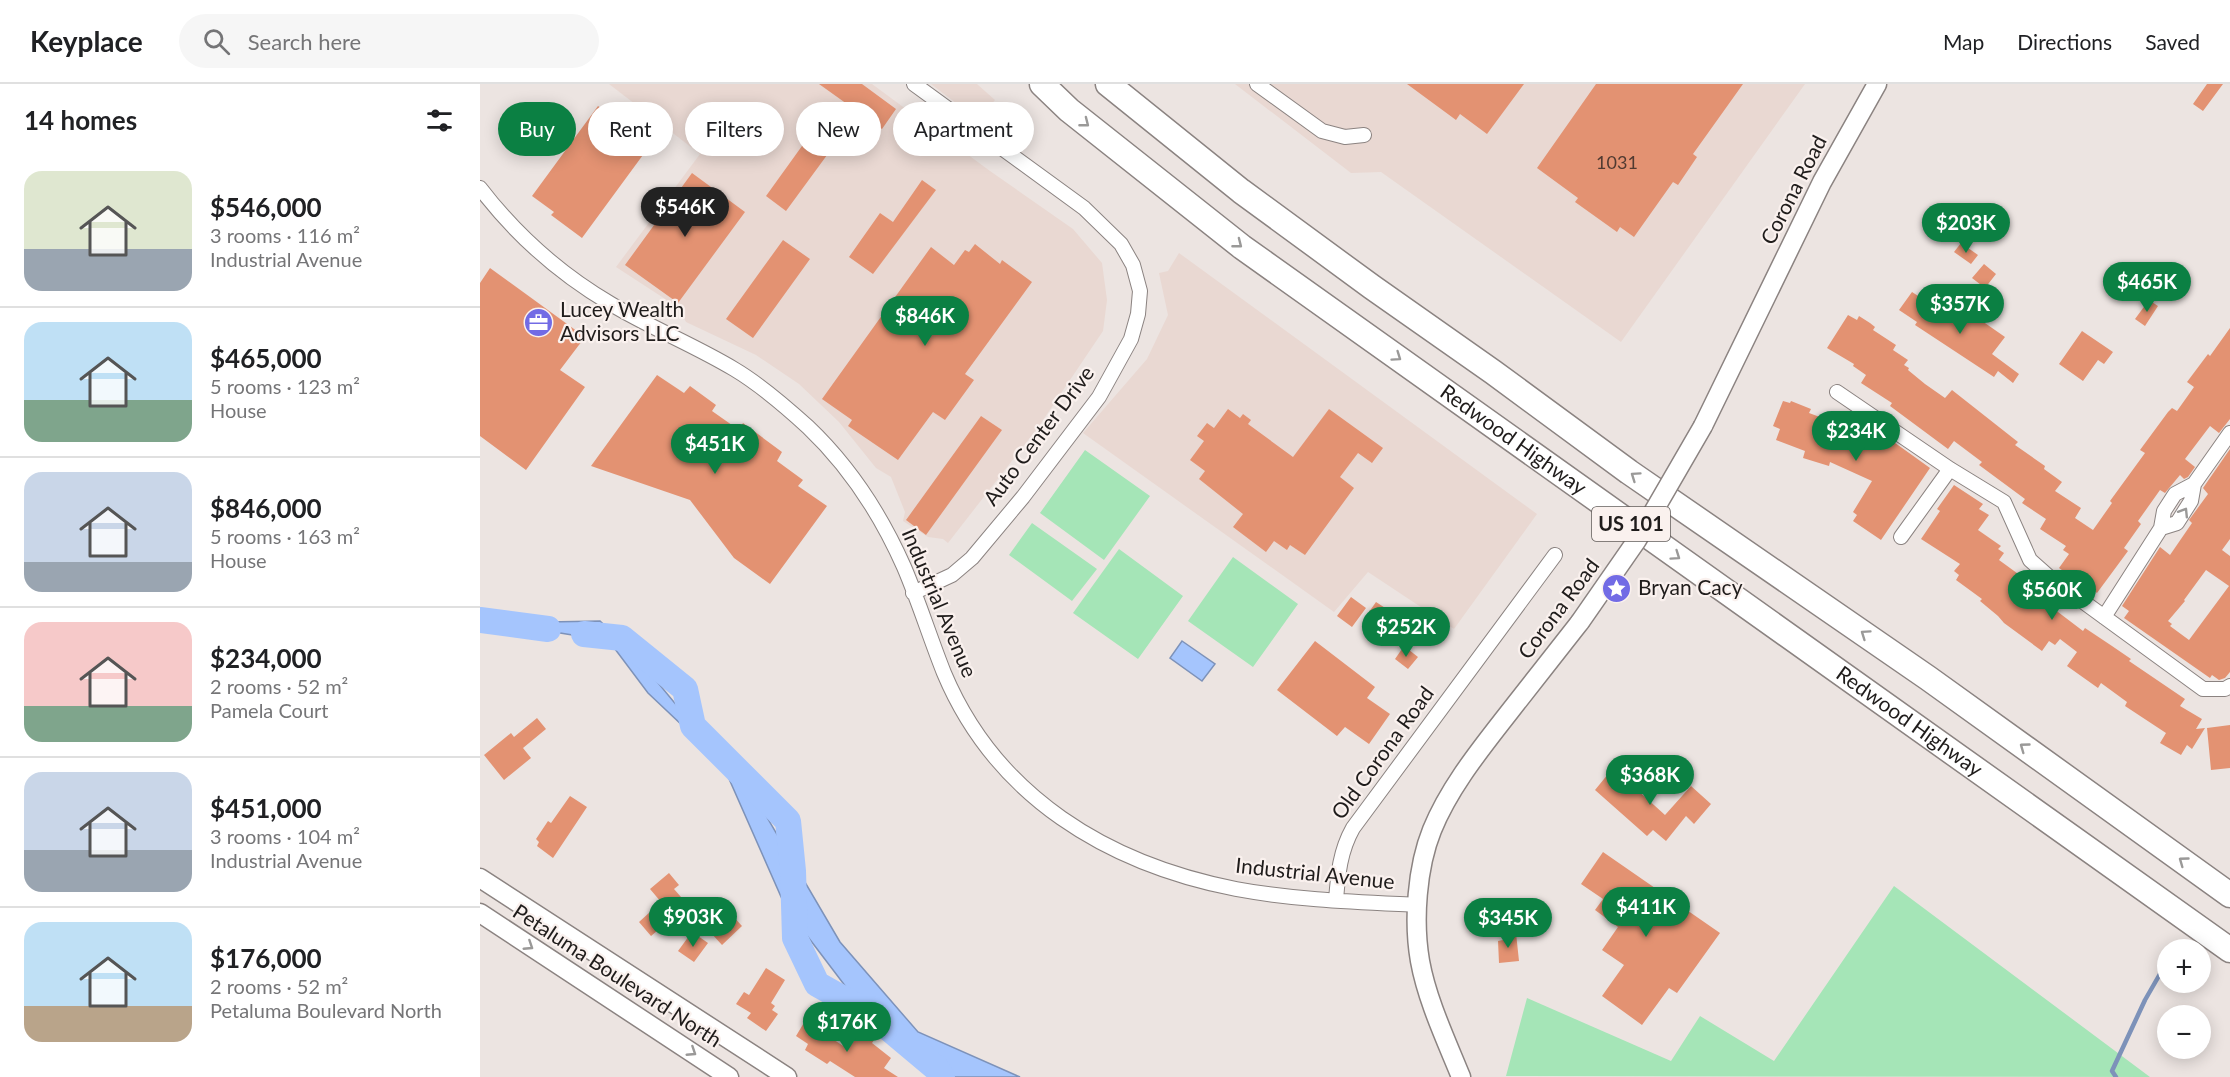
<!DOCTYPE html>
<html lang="en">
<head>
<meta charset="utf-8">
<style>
	:root { --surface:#fff; --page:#f6f6f6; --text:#202124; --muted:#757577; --line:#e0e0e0; --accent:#0b8043 }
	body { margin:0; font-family:Lato,sans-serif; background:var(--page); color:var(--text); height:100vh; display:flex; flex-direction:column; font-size:22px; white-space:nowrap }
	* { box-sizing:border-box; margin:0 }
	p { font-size:20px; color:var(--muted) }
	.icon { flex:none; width:33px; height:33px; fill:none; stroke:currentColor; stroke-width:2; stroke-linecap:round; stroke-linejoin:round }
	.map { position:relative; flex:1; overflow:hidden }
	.side { display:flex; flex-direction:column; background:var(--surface); width:480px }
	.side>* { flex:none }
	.guide { position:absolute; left:18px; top:18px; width:570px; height:54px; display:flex; gap:12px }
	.controls { position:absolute; left:1677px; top:855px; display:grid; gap:12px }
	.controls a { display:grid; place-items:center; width:54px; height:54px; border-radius:50%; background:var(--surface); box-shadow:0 3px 15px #0003; font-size:30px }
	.price { position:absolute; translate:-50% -51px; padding:0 14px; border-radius:21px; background:var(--accent); color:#fff; font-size:20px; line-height:39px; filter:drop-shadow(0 2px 3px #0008) }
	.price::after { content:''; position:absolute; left:50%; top:36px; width:18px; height:14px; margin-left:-9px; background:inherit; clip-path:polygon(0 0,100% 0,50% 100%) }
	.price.on { background:#222; color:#fff }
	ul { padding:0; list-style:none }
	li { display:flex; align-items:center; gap:18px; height:150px; padding:0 24px }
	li+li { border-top:2px solid var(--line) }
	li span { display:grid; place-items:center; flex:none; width:168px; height:120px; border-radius:18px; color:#555 }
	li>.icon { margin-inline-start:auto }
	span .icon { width:72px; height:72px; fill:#fffc; stroke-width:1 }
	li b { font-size:26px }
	h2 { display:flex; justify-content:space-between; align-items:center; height:72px; padding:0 24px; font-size:26px }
	.tag { padding:0 21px; border-radius:27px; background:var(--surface); box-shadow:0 3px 15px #0003; font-size:21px; line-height:54px }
	.tag.on { background:var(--accent); color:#fff }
	header { display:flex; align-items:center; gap:36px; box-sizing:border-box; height:84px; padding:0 30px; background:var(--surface); border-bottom:2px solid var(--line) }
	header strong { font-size:28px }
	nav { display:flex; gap:33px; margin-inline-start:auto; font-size:21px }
	.search { width:420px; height:54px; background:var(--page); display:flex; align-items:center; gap:15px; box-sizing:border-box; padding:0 21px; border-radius:33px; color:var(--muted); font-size:22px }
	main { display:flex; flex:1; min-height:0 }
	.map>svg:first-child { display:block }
	.built { fill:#e9d8d2 }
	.green { fill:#a5e5b7 }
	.water { fill:#a5c5fd; stroke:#7d92b9; stroke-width:1.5 }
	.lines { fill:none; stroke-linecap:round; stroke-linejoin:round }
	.stream { stroke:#7d92b9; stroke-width:4.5 }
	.river { stroke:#a5c5fd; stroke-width:26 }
	.building { fill:#e39272; fill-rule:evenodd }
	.minor-casing { stroke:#8b8381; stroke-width:16 }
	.secondary-casing { stroke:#8b8381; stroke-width:21 }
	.motorway-casing { stroke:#8b8381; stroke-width:27 }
	.minor { stroke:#fff; stroke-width:14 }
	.secondary { stroke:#fff; stroke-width:18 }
	.motorway { stroke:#fff; stroke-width:24 }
	.secondary-bridge-casing { stroke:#8b8381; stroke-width:21; stroke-linecap:butt }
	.secondary-bridge { stroke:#fff; stroke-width:18 }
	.oneway { stroke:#9a9998 }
	.labels { text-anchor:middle; stroke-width:4.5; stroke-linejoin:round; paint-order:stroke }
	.number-label { font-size:18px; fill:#503a31 }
	.shield { fill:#faf1ee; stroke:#615c5a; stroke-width:1.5 }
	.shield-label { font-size:20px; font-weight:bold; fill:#1f1c1b }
	.street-label { font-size:21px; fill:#1f1c1b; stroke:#faf1ee }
	.poi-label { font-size:21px; fill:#1f1c1b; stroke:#faf1ee; text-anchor:start }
</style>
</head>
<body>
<header>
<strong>Keyplace</strong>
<div class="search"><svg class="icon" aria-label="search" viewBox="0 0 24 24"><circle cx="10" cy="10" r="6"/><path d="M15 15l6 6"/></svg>Search here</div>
<nav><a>Map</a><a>Directions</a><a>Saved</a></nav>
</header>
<main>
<section class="side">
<h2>14 homes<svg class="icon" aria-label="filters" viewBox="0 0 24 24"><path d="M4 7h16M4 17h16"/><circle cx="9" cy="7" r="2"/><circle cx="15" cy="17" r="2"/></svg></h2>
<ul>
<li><span style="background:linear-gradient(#dfe7d0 65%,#9aa5b1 0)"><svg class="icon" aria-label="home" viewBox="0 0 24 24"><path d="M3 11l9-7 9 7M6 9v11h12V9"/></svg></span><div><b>$546,000</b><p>3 rooms · 116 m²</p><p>Industrial Avenue</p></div></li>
<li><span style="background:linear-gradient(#bfe0f5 65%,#7fa58c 0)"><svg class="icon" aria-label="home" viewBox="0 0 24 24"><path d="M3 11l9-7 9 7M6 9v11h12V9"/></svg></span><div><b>$465,000</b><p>5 rooms · 123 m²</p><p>House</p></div></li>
<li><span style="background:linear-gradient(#c9d6e8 75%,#9aa5b1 0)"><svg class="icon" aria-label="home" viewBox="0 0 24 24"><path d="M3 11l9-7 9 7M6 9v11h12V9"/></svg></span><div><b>$846,000</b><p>5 rooms · 163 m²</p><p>House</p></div></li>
<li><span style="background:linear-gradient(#f6c9c9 70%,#7fa58c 0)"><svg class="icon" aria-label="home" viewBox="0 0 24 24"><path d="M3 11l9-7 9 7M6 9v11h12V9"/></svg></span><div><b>$234,000</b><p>2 rooms · 52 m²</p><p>Pamela Court</p></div></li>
<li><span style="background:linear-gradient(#c9d6e8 65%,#9aa5b1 0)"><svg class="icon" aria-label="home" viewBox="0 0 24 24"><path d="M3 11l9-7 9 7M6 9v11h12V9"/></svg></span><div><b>$451,000</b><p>3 rooms · 104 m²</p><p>Industrial Avenue</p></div></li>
<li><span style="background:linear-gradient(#bfe0f5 70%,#b9a48a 0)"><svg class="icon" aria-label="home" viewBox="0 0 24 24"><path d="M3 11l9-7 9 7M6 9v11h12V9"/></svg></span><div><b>$176,000</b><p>2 rooms · 52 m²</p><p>Petaluma Boulevard North</p></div></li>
</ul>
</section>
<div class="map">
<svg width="1750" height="993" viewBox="0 0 1750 993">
	<rect width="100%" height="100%" fill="#ece4e1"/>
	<!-- built -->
	<path class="built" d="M129 0H392L510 87 593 145 622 179 627 216 623 247 559 342 468 459 463 455 448 453 423 437 425 428 411 393 396 384 359 338 319 300 276 271 206 238 199 224 136 183 220 70Z
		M451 0H497L515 16 498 36Z
		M755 0H1325L1141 258 901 88 871 89Z
		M699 169 1057 430 974 545 888 488 854 528 603 349 667 275 688 231 679 189 688 187Z"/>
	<!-- green -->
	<path class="green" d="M605 366 670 412 624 476 560 429Z
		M552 439 617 485 592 517 529 471Z
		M639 465 703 512 658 575 593 529Z
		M753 473 818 520 773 583 708 537Z
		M1414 802 1670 993 1026 992 1047 914 1191 977 1220 932 1294 977Z"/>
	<!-- water -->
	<path class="water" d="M0 528 68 538 120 537 150 565 198 623 243 658 360 858 438 948 540 993H475L388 932 306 824 242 679 168 609 129 557 0 536Z
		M702 557 735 580 722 597 690 574Z"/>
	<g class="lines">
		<!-- stream -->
		<path class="stream" d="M1694 866V865
			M1636 993 1632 987 1665 916 1688 876"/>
		<!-- river -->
		<path class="river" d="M0 536 68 545
			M104 550 142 554 205 605 213 642 308 737 313 787 315 854 337 900 394 932 456 984 462 993"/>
	</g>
	<!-- building -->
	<path class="building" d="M339 0H382L416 25 402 45Z
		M927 0H1044L1007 50 980 30 976 36Z
		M1116 0H1263L1213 70 1217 73 1198 101 1193 98 1154 153 1140 143 1137 148 1095 118 1098 114 1057 84Z
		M1727 0H1743L1723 27 1713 20Z
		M118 22 171 60 102 154 71 131 74 128 52 112Z
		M340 37 361 52 306 127 286 112Z
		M212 89 265 128 198 219 145 181Z
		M442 96 456 106 393 190 369 173 400 129 413 138Z
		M303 156 330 175 273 254 246 235Z
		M1481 159 1498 171 1491 180 1474 168Z
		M495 160 520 180 522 176 552 198 485 290 494 296 465 336 453 328 418 376 368 342 372 336 342 315 451 163 474 181 485 166 489 168Z
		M1504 180 1516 190 1505 204 1492 194Z
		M10 184 105 253 80 286 105 303 46 386 0 352V199Z
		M1432 208 1475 236 1483 225 1491 231 1492 230 1525 253 1512 270 1539 290 1533 299 1518 287 1514 293 1435 241 1437 238 1419 226Z
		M1669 216 1678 222 1665 242 1655 235Z
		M1368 231 1377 236 1379 232 1390 239 1395 243 1393 246 1416 261 1413 266 1428 276 1424 281 1429 284 1428 286 1445 300 1465 314 1472 306 1538 358 1535 361 1565 382 1564 385 1582 398 1575 407 1601 424 1595 434 1613 446 1632 419 1630 417 1665 369 1660 366 1688 328 1692 324 1697 327 1714 303 1707 298 1728 270 1730 272 1750 244V335L1739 349 1730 342 1705 375 1715 383 1708 393 1704 395 1700 391 1685 409 1680 406 1658 437 1661 440 1644 464 1648 467 1617 509 1605 500 1602 505 1587 494 1589 491 1579 484 1589 470 1583 466 1586 462 1560 445 1566 435 1542 419 1545 415 1499 381 1502 378 1474 357 1468 365 1410 322 1412 319 1381 299 1386 291 1373 282 1374 280 1347 264Z
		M1602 247 1633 268 1624 280 1618 276 1603 297 1579 280Z
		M177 291 204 309 210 302 236 321 232 327 259 346 263 339 302 368 297 377 323 396 318 402 347 422 290 500 254 474 210 416 111 382Z
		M1303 317 1310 319 1311 317 1331 325 1329 329 1356 339 1359 329 1382 338 1379 345 1409 359 1411 356 1450 384 1401 456 1373 437 1377 431 1373 428 1392 397 1350 378 1349 382 1323 374 1325 367 1296 356 1300 345 1293 342Z
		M748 325 760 334 763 330 771 336 768 340 813 373 849 325 903 364 892 379 878 369 860 393 874 404 825 471 810 461 807 466 794 457 786 468 753 443 763 430 719 395 725 387 710 376 724 357 717 352 727 339 734 344Z
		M501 332 522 346 446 451 426 436Z
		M1750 365V455L1742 466 1750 472V588L1745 594 1739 596 1732 591 1730 594 1644 534 1649 527 1642 522 1680 463 1690 471 1712 439 1709 436 1728 410 1723 404ZM1726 486 1749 502 1709 556 1690 542 1692 540 1688 537 1705 517 1704 516Z
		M1474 401 1503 420 1499 425 1509 431 1498 446 1521 462 1518 465 1524 469 1519 476 1541 492 1537 497 1603 547 1605 544 1632 562 1651 575 1649 577 1705 615 1700 622 1722 635 1716 645 1725 644 1712 665 1707 661 1701 671 1680 659 1686 649 1645 622 1647 618 1621 599 1618 604 1587 582 1597 568 1580 555 1575 561 1569 557 1562 567 1524 539 1518 532 1500 517 1502 515 1476 496 1479 491 1474 487 1480 480 1441 455 1460 427 1457 425Z
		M871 513 886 524 872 543 857 532Z
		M896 518 916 531 908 542 889 528Z
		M835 557 895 603 887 614 910 630 889 660 865 643 857 652 797 606Z
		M924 562 938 573 928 585 915 575Z
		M57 634 66 645 43 664 51 674 24 696 4 671 31 649 34 653Z
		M1750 641V684L1731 686 1727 644Z
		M1133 684 1185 731 1211 702 1231 720 1214 740 1206 732 1186 757 1173 746 1167 752 1115 706Z
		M90 712 107 723 73 774 57 762 59 758 56 755 68 737 71 739Z
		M1123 768 1240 849 1197 909 1189 904 1162 941 1122 912 1144 881 1122 866 1138 843 1115 826 1123 815 1101 800Z
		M189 789 199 801 194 805 208 821 171 852 159 838 181 818 170 805Z
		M250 829 262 842 242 861 231 849Z
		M1036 849 1039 877 1019 879 1018 857 1023 856 1022 851Z
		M209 852 215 857 218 852 228 859 214 878 198 867Z
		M286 884 305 896 291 919 295 922 292 926 298 930 286 947 267 934 271 929 256 920 264 908 269 911Z
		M325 937 368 965 383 945 396 953 392 959 411 974 404 984 418 993H375L350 977 347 980 325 966 328 960 316 952Z"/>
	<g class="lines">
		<defs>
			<path id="minor" d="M777 0 842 47 865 53 884 51
				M0 104C36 151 80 190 131 220 171 244 214 261 254 285 281 301 305 322 328 343 369 382 401 431 424 483 439 518 450 554 464 589 516 713 628 780 756 805 815 816 877 818 938 821
				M1357 308 1470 385 1524 418 1550 476 1568 492 1723 605H1745L1750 602
				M1681 444 1697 439 1711 417 1714 400 1750 349
				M1421 453 1470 385
				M433 509 472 491 492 474 543 413 619 313 651 255 658 230 660 207 653 181 641 160 604 124 434 0
				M1624 533 1681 444 1684 427 1695 410 1714 400
				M856 816C858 790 860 767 873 744L1075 471"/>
			<path id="secondary" d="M1223 342 1342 98 1397 0
				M0 794 307 993
				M0 829 249 993
				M981 993C966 956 947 916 940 877 933 837 937 783 952 746 969 704 999 667 1027 631 1051 600 1076 569 1100 538"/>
			<g id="motorway">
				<path id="s1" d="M562 0 589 26 762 163 1750 866"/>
				<path d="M628 0 761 107 892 203 1013 288 1149 388 1448 594 1750 811"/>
			</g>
		</defs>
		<!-- minor casing -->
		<use href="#minor" class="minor-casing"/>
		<!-- secondary casing -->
		<use href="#secondary" class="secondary-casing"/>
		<!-- motorway casing -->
		<use href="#motorway" class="motorway-casing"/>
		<!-- minor -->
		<use href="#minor" class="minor"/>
		<!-- secondary -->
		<use href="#secondary" class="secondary"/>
		<!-- motorway -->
		<use href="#motorway" class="motorway"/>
		<defs>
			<path id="secondary-bridge" d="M1100 538 1157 456 1223 342"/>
		</defs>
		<!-- secondary-bridge casing -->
		<use href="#secondary-bridge" class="secondary-bridge-casing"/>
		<!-- secondary-bridge -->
		<use href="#secondary-bridge" class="secondary-bridge"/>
	</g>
	<!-- one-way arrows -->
	<defs><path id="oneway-chevron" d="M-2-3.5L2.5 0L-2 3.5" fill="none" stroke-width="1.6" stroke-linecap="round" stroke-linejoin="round" transform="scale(1.5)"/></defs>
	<g class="oneway">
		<use href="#oneway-chevron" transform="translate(605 39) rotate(38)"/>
		<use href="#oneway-chevron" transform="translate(758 160) rotate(38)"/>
		<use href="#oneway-chevron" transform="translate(917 273) rotate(35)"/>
		<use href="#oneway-chevron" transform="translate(1155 392) rotate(-145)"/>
		<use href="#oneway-chevron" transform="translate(1704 428) rotate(-58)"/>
		<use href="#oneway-chevron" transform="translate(1196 472) rotate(35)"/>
		<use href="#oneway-chevron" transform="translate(1385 550) rotate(-145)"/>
		<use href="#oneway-chevron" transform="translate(1544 663) rotate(-144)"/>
		<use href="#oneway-chevron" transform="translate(1703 777) rotate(-144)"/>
		<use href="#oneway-chevron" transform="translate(49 862) rotate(33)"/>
		<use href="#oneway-chevron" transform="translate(212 968) rotate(33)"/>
	</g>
	<!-- icons -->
	<defs>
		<symbol id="office-disc" viewBox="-11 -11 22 22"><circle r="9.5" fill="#726be5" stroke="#faf1ee"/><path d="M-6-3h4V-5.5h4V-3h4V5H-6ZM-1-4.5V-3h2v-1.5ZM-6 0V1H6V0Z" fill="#fff"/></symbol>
		<symbol id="sight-disc" viewBox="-11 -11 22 22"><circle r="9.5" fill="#726be5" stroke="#faf1ee"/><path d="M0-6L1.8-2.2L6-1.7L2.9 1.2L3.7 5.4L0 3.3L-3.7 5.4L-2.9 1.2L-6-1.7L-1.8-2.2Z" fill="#fff"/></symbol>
	</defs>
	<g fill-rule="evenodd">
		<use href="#office-disc" x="42" y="222" width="33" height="33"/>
		<use href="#sight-disc" x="1120" y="488" width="33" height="33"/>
	</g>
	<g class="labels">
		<!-- number labels -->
		<g class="number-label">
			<text x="1137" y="85">1031</text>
		</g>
		<!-- shield labels -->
		<rect class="shield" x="1112" y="423" width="78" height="34" rx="4.5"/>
		<g class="shield-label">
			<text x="1151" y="447">US 101</text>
		</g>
		<!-- street labels -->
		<g class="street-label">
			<text transform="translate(1314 106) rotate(-63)" y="7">Corona Road</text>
			<text transform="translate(559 352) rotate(-53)" y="7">Auto Center Drive</text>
			<text dy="7" stroke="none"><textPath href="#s1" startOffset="591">Redwood Highway</textPath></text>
			<text transform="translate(459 519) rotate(67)" y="7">Industrial Avenue</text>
			<text transform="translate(1079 525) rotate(-53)" y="7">Corona Road</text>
			<text dy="7" stroke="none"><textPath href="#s1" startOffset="1077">Redwood Highway</textPath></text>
			<text transform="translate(903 669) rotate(-54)" y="7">Old Corona Road</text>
			<text transform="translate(835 790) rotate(6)" y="7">Industrial Avenue</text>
			<text transform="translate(137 892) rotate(33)" y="7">Petaluma Boulevard North</text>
		</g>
		<!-- poi labels -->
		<g class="poi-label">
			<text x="80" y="233">Lucey Wealth<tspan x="80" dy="24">Advisors LLC</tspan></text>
			<text x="1158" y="511">Bryan Cacy</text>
		</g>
	</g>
</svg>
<div class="controls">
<a>+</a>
<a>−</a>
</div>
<b class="price on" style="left:205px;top:154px">$546K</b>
<b class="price" style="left:1486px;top:170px">$203K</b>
<b class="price" style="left:1667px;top:229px">$465K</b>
<b class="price" style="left:1480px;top:251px">$357K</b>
<b class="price" style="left:445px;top:263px">$846K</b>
<b class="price" style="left:1376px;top:378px">$234K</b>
<b class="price" style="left:235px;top:391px">$451K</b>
<b class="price" style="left:1572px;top:537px">$560K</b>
<b class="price" style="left:926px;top:574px">$252K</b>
<b class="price" style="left:1170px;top:722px">$368K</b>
<b class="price" style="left:1166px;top:854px">$411K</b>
<b class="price" style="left:213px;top:864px">$903K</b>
<b class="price" style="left:1028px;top:865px">$345K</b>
<b class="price" style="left:367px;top:969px">$176K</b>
<div class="guide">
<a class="tag on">Buy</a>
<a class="tag">Rent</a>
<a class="tag">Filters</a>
<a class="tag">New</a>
<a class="tag">Apartment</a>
</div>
</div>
</main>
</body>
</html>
